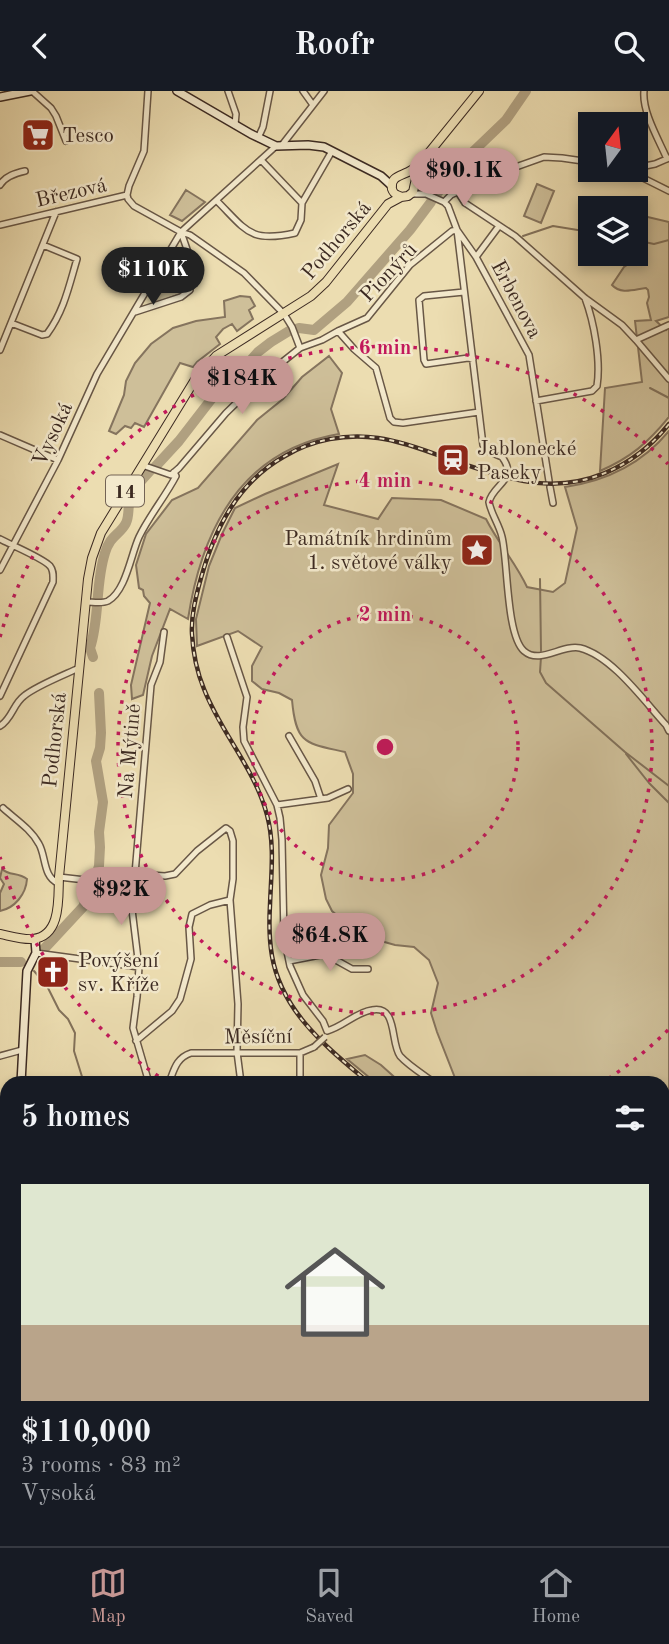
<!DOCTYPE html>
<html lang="en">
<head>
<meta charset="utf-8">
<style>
	:root { --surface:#171b24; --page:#20242c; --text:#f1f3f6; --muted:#9ea1a6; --line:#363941; --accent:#c59692 }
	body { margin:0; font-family:"Old Standard TT",serif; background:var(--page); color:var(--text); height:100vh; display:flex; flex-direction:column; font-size:26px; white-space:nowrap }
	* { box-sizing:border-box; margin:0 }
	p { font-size:23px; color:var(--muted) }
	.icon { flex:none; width:38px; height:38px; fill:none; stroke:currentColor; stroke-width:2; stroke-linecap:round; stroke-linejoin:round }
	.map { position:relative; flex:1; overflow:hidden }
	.drawer { position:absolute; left:0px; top:985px; width:670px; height:471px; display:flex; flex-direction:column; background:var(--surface); border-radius:21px 21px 0 0; box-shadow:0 4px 10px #0003 }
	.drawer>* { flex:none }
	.needle { width:46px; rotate:15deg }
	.buttons { position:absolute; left:578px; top:21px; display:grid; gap:14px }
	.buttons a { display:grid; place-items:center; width:70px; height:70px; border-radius:0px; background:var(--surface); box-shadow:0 4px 10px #0003; font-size:35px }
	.price { position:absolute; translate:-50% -60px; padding:0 16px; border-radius:24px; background:var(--accent); color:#111; font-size:23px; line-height:46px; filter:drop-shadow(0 2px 4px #0008) }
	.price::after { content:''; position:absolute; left:50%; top:42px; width:21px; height:16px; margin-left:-10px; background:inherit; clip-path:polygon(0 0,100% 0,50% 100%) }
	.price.on { background:#222; color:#fff }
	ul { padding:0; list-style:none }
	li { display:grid; align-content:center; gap:14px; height:371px; padding:0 21px }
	li span { display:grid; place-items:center; height:217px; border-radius:0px; color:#555 }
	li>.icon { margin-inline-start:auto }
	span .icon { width:126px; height:126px; fill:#fffc; stroke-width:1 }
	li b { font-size:30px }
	h2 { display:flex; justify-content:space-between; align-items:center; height:84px; padding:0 21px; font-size:30px }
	header { display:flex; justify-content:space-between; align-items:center; height:91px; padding:0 21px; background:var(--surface); font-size:32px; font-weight:600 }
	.dock { display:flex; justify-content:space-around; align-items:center; height:98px; border-top:2px solid var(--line); background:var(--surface); font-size:19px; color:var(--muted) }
	.dock a { display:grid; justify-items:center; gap:4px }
	.dock .on { color:var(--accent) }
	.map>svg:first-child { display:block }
	.green { fill:#cebf99; stroke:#85745e; stroke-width:2 }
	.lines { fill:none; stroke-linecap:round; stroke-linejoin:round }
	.stream { stroke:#82715a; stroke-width:2 }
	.river { stroke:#b0a080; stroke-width:10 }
	.street-casing { stroke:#685746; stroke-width:8 }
	.secondary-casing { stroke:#3c2a22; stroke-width:10 }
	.primary-casing { stroke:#3c2a22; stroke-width:10 }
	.street { stroke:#f3e9cc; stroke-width:5 }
	.secondary { stroke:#f3e9cc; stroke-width:7 }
	.primary { stroke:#ecddb1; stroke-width:8 }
	.rail-casing { stroke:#3c2a22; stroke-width:4.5 }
	.rail { stroke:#f3e9cc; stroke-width:2; stroke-dasharray:5; stroke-linecap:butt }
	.street-bridge-casing { stroke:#685746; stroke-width:8; stroke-linecap:butt }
	.street-bridge { stroke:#f3e9cc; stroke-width:5 }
	.ring { fill:none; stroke:#c2185b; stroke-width:3.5; stroke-dasharray:3.5 7 }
	.labels { text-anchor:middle; stroke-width:5; stroke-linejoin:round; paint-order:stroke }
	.shield { fill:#f3e9cc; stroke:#736355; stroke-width:2 }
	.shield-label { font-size:19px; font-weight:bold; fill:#3c2a22 }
	.poi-label { font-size:21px; fill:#3c2a22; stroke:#f3e9cc; text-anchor:start }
	.street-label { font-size:21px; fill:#3c2a22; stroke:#f3e9cc }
	.centre { fill:#c2185b; stroke:#f3e9cc; stroke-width:3.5 }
	.ring-label { font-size:21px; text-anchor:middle; font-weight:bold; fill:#c2185b; stroke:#f3e9cc; stroke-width:5; stroke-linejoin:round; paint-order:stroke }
</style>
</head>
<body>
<header><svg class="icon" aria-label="back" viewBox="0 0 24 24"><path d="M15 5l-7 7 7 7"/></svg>Roofr<svg class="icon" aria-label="search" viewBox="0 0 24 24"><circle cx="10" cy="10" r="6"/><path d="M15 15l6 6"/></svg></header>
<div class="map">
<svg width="669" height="1455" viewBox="0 0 669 1455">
	<rect width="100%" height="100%" fill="#ecddb1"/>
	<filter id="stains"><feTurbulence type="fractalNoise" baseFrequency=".00286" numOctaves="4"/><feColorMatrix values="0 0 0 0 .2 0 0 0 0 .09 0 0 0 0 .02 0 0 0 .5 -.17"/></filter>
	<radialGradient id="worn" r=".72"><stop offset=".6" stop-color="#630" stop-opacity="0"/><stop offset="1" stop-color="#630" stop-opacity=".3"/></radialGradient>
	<!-- green -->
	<path class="green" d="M537 93 554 100 541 132 524 125Z
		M186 99 205 111 182 130 170 124Z
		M635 123 669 131V226L656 230 666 239 669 236V326C648 352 630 367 600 380L605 297 642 291 635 230 651 229 647 212 649 206 648 199 646 197C635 198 621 204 612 194L624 176 630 172 613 171 617 163H635Z
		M179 159H185L187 167 188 197 180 203 154 213 152 208 179 165Z
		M240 205 250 206 255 215 249 219 253 228 237 240 232 233 223 238 216 246 220 253 197 271 193 276 180 272 144 336 135 332 131 337 125 335 116 343 109 340 124 304 126 290 135 272 151 253 173 237 196 230 225 226 224 210Z
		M329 265 342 282 331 318 339 343C242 359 202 437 188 528L170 518 152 565 143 604 132 608 131 594 150 512 144 505 143 499 139 497 136 474 146 443 172 409 198 397 257 329 283 308 302 286Z
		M669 340V1455H620L623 1449H663V992H457L437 941 431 922 438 892 429 869 414 856 395 854 381 850 370 845 345 831 332 820 326 808 321 784 328 757 329 734 353 702V683L345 661C306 652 296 654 292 609L279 602 262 598 252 590V575L262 556 238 540 197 555 196 528 209 475 222 443 235 417 265 403 338 373 324 414 378 428 392 407 441 409 486 428C498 452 516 472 527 496L553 501 565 492 577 437 565 396C607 390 642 373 669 340Z
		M2 778C9 785 18 781 27 788 26 803 15 817 0 820V802L4 793 0 787Z
		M365 964 381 974 401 992H376L347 968Z
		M371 1449H594L609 1455H363Z"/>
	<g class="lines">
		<!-- stream -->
		<path class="stream" d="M523 145 553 135 590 141
			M635 149 654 153 669 149
			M650 297 669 307
			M540 488 541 560
			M541 566 540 581 546 592 625 661 669 695
			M626 663 649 692 669 712
			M34 880 47 895 59 919 68 928 75 942 74 960 84 992
			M663 1321 669 1322
			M159 1453 165 1455"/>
		<!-- river -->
		<path class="river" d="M436 104 458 75 506 29 526 0
			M155 376 179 350 213 306 234 288 258 261 271 251 289 240 299 237 314 239 347 211 410 139 431 111
			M93 566 90 557C100 527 95 493 105 462 110 444 120 444 126 432 130 424 127 414 131 406 134 396 143 388 150 380
			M96 785 99 775 100 756 99 741 103 711 96 670 100 657 101 642 99 602
			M44 858 83 816 93 795
			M0 871H21"/>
		<defs>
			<path id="street" d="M32 0 51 17 56 25 66 50
				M228 0 236 23 235 34
				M303 0 313 14
				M644 0C642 21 659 49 667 68
				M258 47 263 36 270 0
				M282 54 324 0
				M261 69 302 112
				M635 77 655 73 669 67
				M638 77 643 87 669 100
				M0 94C5 85 16 82 25 80
				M458 101 465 112 515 145 585 207 622 234 636 249 669 234
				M411 103H426L444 111 448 115 457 139 476 166 529 264 549 390
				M127 104 128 108 134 115 181 141 190 144 244 182 284 223 292 236 300 257
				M127 104 129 95 144 60 148 0
				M217 110C247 140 250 152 295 142L301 129 302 112 332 60
				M444 111 451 104 496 83 544 66 562 67 590 71
				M0 134 127 104
				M457 139 483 354 488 360 502 366C519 389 493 393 489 411 491 423 499 433 502 446 508 470 506 544 524 560 540 574 562 553 580 557 612 565 644 610 666 634L669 640
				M476 166 499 135
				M464 201 424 205 419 209 424 269 426 273 468 267 473 268
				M135 221 181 206 190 199V167L181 141
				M11 232 42 244 47 243C64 220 69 195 77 168L43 154
				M338 240 354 258 376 277 390 327 394 331 403 332 479 321
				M636 249 669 288
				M0 259 56 121
				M536 310 592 300 597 295C601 269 594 231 585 207
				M0 344 58 369
				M142 374 171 384 179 377 226 322 261 288 300 257 322 249 338 240 367 227 410 174 452 140 457 139
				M550 396 553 412
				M0 448C11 454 43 467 50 475 54 480 53 485 53 491L0 605
				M0 479 58 369 97 283 181 141 276 55
				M86 511C93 511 102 513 108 510 126 500 131 463 139 446 149 425 165 406 176 385L174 381
				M227 546 247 606 243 636 244 650 277 714 280 727 282 749 284 846 290 875 303 904 323 930 327 940
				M0 635C12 628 13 613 24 605 36 595 64 584 79 577
				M289 645 315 690 321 708
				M277 714 328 707 348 698
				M3 717C15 728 31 738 39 753 46 765 43 786 58 792
				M135 783 165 785 175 783 197 760 226 737 230 740 233 750V788L230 809 238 913 237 961 241 992
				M59 786 129 794
				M129 794 135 783 151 594 160 571 164 541
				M129 794 139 876 137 906 133 937 149 992
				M36 862 139 876
				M289 870 325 863 352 878H368
				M327 940C343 936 356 921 372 919 398 914 390 951 400 965 409 975 424 984 435 992
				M136 950 172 920 180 908 191 868 189 836 192 823 210 814 230 809
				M300 962V992
				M0 965 22 959
				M169 992C174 979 176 967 191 962H300L314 956
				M0 1057 7 1055
				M0 1260 7 1255
				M0 1303 7 1301
				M0 1383 7 1380
				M165 1449 176 1455
				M252 1449 255 1455
				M330 1449 333 1455
				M146 1455 147 1449"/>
			<path id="secondary" d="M177 0 251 43 276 55 308 54 324 56 381 85 392 95
				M0 6 30 0
				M21 992 27 880 36 862 35 848
				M663 1359H669
				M501 1455 503 1449
				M539 1455 541 1449"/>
			<path id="primary" d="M401 106C396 103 394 104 392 98 390 86 400 85 408 81 412 79 415 77 419 74
				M0 843C10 845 23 849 33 848 62 845 58 805 59 786L88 488 92 467 101 442 196 287 216 265 311 205 326 191 388 113 401 106 408 105 413 101 419 74 479 0"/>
		</defs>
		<!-- street casing -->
		<use href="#street" class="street-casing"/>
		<!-- secondary casing -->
		<use href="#secondary" class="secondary-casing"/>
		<!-- primary casing -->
		<use href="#primary" class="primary-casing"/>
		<!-- street -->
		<use href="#street" class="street"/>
		<!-- secondary -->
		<use href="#secondary" class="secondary"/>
		<!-- primary -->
		<use href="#primary" class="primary"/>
		<defs>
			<path id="rail" d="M369 992C328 957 282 922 272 865 269 848 269 831 270 814 271 784 275 754 267 724 255 678 221 642 204 598 197 581 193 562 192 543 191 524 196 505 201 487 215 437 238 391 285 365 312 349 346 342 378 347 400 350 422 358 443 366 469 375 496 385 524 390 581 401 634 377 669 333
				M0 1318 7 1321"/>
		</defs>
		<!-- rail casing -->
		<use href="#rail" class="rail-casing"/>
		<!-- rail -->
		<use href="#rail" class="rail"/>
		<defs>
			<path id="street-bridge" d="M314 956 325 946"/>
		</defs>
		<!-- street-bridge casing -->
		<use href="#street-bridge" class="street-bridge-casing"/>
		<!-- street-bridge -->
		<use href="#street-bridge" class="street-bridge"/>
	</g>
	<!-- distance rings -->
	<g class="ring">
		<circle cx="385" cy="656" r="133"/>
		<circle cx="385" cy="656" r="267"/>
		<path d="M668 939A400 400 0 0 1 603 991M167 991A400 400 0 0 1 0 766M0 546A400 400 0 0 1 668 373"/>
	</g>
	<!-- icons -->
	<defs>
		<symbol id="supermarket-square" viewBox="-11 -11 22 22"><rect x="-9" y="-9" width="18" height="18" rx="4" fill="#8f2418" stroke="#f3e9cc"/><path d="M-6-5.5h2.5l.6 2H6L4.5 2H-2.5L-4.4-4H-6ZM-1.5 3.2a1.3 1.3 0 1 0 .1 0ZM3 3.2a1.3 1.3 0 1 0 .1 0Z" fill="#fff"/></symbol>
		<symbol id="station-square" viewBox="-11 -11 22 22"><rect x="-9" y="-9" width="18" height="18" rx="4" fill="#8f2418" stroke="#f3e9cc"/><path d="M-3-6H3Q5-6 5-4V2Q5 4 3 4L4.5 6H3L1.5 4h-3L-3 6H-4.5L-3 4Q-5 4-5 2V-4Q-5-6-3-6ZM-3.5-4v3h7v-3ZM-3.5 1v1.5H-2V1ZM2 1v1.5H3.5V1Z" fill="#fff"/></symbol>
		<symbol id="sight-square" viewBox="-11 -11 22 22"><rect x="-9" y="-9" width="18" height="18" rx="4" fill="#8f2418" stroke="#f3e9cc"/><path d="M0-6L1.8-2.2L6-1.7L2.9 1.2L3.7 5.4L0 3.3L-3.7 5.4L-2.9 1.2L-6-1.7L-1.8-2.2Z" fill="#fff"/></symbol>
		<symbol id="church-square" viewBox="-11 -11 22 22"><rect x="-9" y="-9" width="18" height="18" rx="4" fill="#8f2418" stroke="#f3e9cc"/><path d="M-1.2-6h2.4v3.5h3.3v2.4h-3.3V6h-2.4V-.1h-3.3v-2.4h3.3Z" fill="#fff"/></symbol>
	</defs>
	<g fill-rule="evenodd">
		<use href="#supermarket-square" x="19" y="25" width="38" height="38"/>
		<use href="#station-square" x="434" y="350" width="38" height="38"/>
		<use href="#sight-square" x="458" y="440" width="38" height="38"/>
		<use href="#church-square" x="34" y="862" width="38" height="38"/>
	</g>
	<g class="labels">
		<!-- shield labels -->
		<rect class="shield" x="106" y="384.5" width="38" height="31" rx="5"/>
		<g class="shield-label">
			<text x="125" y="407">14</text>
		</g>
		<!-- poi labels -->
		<g class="poi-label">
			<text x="62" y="51">Tesco</text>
			<text x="477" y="364">Jablonecké<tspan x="477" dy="24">Paseky</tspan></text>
			<text x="452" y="454" text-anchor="end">Památník hrdinům<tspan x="452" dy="24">1. světové války</tspan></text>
			<text x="78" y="876">Povýšení<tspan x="78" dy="24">sv. Kříže</tspan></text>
		</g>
		<!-- street labels -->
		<g class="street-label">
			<text transform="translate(71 101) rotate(-13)" y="7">Březová</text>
			<text transform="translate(336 149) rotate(-50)" y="7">Podhorská</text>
			<text transform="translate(388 181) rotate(-47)" y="7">Pionýrů</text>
			<text transform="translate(517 208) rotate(62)" y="7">Erbenova</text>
			<text transform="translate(52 343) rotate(-65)" y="7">Vysoká</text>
			<text transform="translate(54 649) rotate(-84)" y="7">Podhorská</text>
			<text transform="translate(129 660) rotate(-85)" y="7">Na Mýtině</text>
			<text transform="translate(258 945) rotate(-1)" y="7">Měsíční</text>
		</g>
	</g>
	<circle cx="385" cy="656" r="10" class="centre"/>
	<g class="ring-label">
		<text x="385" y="263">6 min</text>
		<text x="385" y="396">4 min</text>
		<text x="385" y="530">2 min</text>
	</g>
	<rect width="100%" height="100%" filter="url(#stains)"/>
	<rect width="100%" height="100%" fill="url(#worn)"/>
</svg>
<div class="buttons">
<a><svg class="needle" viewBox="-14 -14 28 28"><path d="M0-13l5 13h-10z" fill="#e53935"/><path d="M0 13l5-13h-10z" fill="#9ea1a6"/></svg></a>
<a><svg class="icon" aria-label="layers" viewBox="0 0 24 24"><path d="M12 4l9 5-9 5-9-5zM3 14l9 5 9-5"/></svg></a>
</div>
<b class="price" style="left:464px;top:117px">$90.1K</b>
<b class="price on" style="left:153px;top:216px">$110K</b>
<b class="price" style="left:242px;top:325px">$184K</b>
<b class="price" style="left:121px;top:836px">$92K</b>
<b class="price" style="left:330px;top:882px">$64.8K</b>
<section class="drawer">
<h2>5 homes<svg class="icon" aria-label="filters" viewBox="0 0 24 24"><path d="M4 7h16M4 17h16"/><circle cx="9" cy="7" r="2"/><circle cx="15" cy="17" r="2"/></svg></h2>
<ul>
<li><span style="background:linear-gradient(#dfe7d0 65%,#b9a48a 0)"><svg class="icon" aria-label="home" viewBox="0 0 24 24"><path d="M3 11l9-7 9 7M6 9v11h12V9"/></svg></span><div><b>$110,000</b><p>3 rooms · 83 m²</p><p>Vysoká</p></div></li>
</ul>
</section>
</div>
<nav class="dock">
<a class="on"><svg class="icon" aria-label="map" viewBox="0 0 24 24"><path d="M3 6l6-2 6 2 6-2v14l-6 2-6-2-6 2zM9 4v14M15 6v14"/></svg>Map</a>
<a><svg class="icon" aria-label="saved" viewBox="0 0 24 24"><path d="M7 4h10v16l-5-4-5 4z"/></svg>Saved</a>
<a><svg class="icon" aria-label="home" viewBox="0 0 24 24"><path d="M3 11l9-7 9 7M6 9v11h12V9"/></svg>Home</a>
</nav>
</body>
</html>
